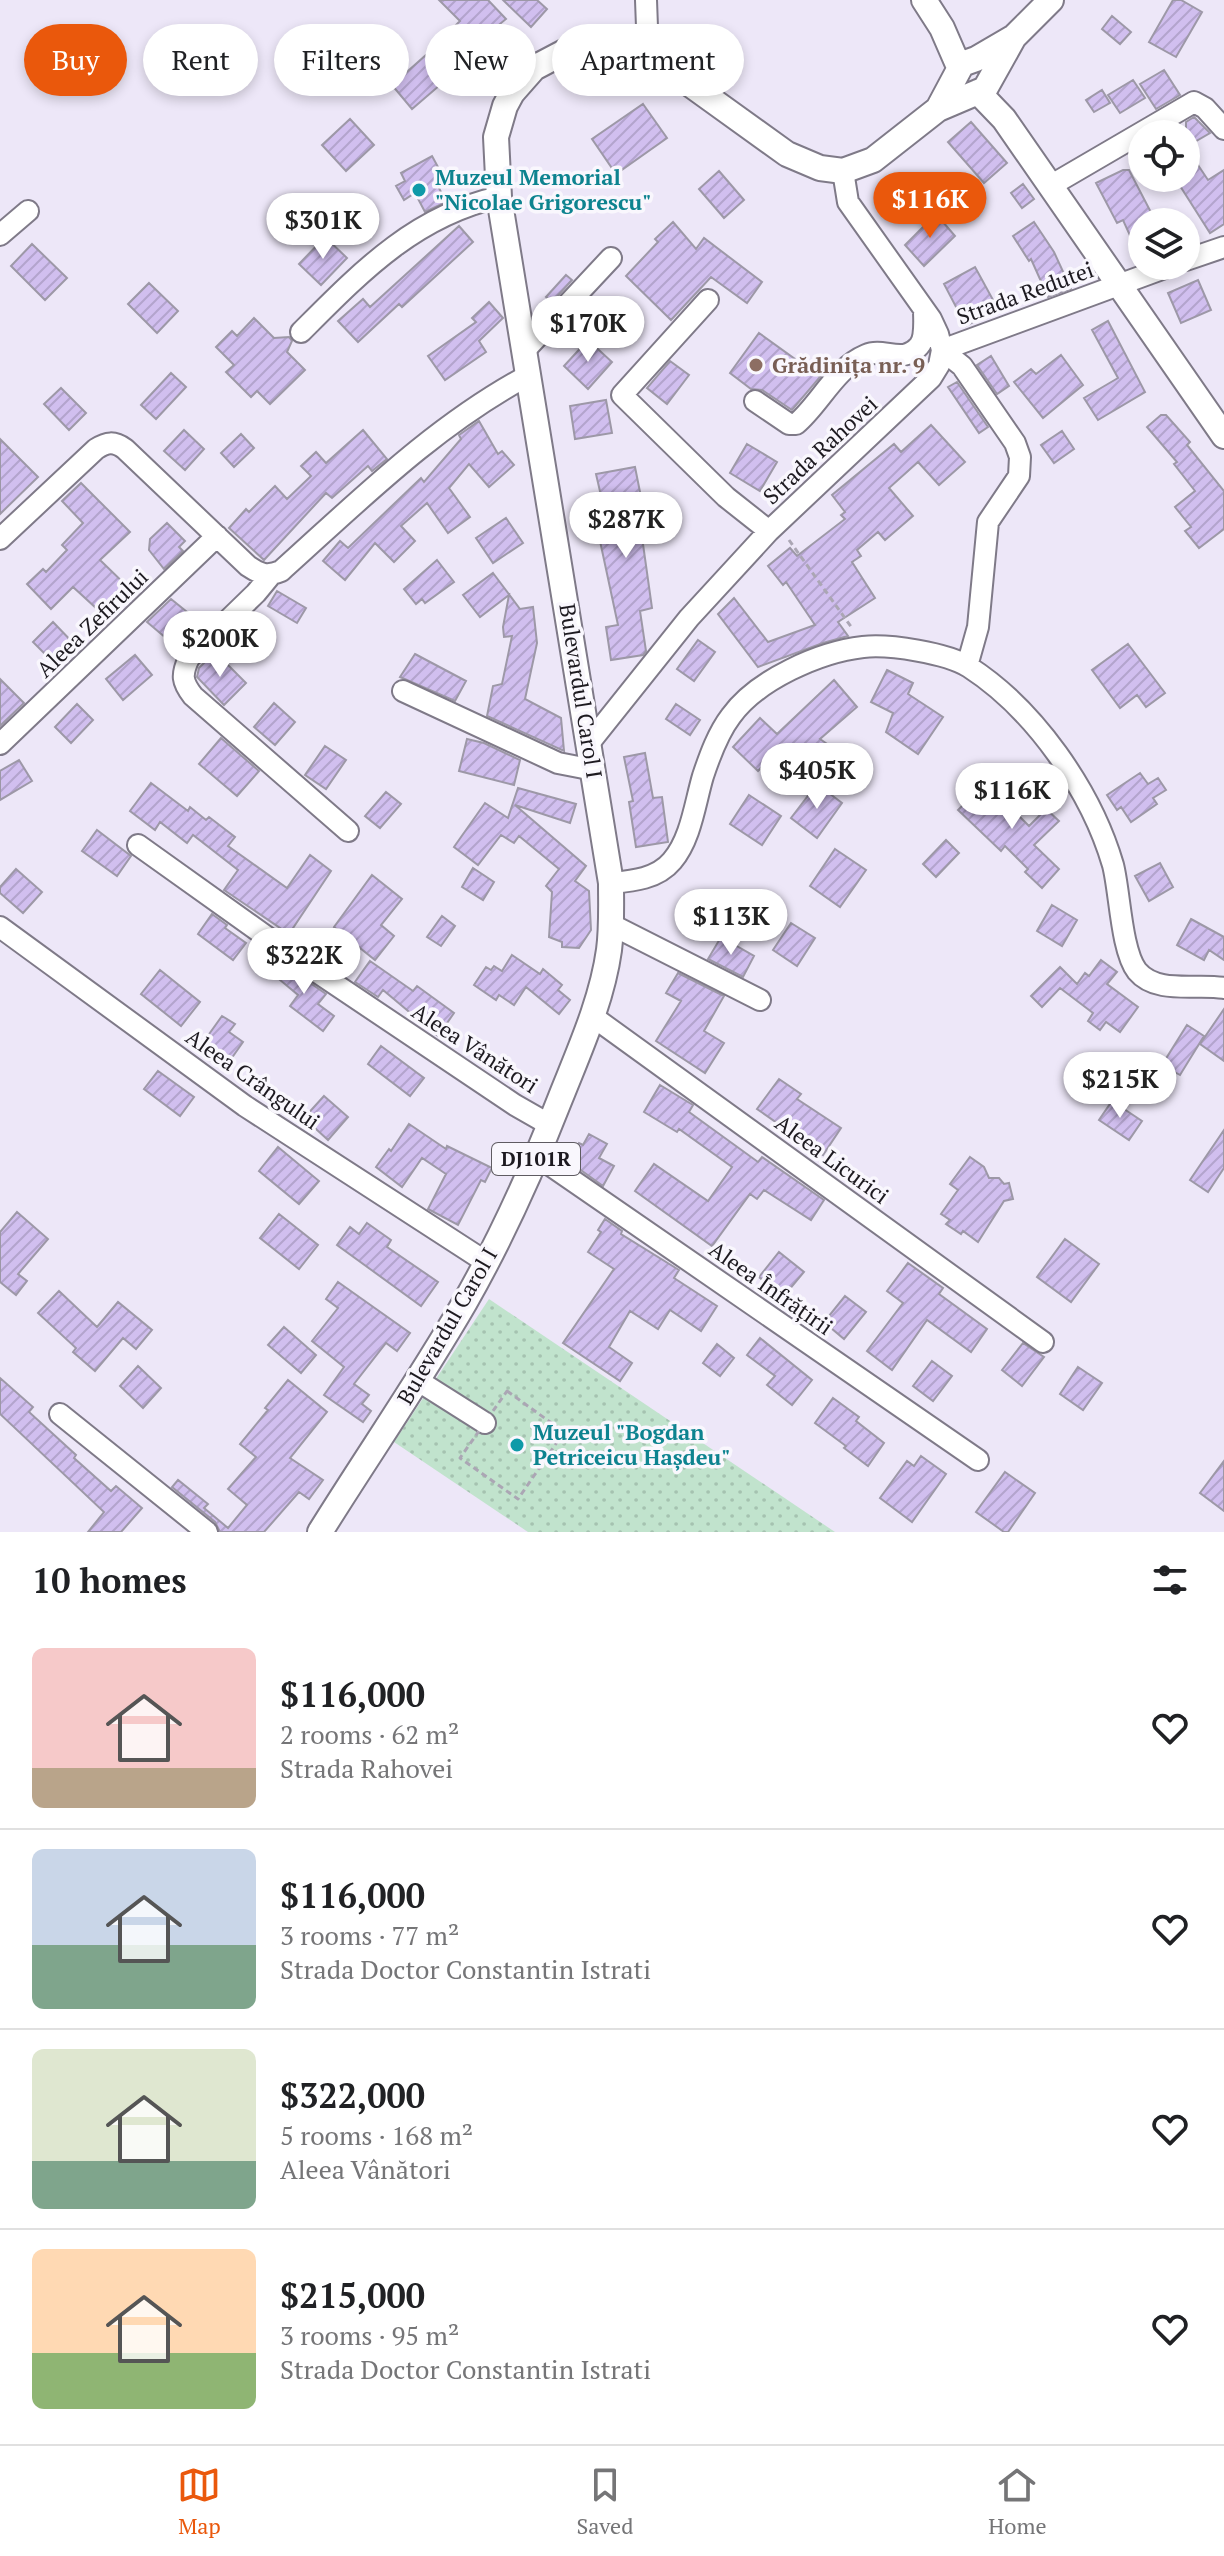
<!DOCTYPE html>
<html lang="en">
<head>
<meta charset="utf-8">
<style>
	:root { --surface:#fff; --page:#f6f6f6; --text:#202124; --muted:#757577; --line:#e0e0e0; --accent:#ea580c }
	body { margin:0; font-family:"PT Serif",serif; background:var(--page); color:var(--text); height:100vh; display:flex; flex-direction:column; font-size:30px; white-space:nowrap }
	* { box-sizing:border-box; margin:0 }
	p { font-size:26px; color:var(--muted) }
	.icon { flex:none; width:44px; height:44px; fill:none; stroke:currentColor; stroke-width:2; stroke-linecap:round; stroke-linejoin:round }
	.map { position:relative; height:1532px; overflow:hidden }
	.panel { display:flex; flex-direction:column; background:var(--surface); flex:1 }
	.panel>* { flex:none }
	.guide { position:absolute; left:24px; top:24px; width:800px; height:72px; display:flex; gap:16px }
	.controls { position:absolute; left:1128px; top:120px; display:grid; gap:16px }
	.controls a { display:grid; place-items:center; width:72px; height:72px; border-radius:50%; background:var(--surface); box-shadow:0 4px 12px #0003; font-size:40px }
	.price { position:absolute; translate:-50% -68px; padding:0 18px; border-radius:28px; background:#fff; color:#222; font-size:26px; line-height:52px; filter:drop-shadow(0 2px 4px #0008) }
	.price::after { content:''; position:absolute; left:50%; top:48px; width:24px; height:18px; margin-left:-12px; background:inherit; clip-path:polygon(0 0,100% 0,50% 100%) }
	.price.current { background:var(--accent); color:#fff }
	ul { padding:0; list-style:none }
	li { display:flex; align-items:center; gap:24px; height:200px; padding:0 32px }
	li+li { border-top:2px solid var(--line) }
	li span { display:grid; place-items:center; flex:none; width:224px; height:160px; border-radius:12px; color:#555 }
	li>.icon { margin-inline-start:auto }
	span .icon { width:96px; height:96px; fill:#fffc; stroke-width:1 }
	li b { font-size:34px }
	h2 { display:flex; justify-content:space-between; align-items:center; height:96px; padding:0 32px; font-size:34px }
	.chip { padding:0 28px; border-radius:36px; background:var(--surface); box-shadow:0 4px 12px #0003; font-size:28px; line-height:72px }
	.chip.current { background:var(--accent); color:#fff }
	.tab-bar { display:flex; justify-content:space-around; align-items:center; height:112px; border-top:2px solid var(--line); background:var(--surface); font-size:22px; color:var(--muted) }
	.tab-bar a { display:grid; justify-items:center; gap:4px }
	.tab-bar .current { color:var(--accent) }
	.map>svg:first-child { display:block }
	.grass { fill:url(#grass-dots) }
	.building { fill:url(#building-hatch); stroke:#9d98a7; stroke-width:2 }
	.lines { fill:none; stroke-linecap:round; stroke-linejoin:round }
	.minor-casing { stroke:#7f7a88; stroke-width:24 }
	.major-casing { stroke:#7f7a88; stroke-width:28 }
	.path { stroke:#aba6b4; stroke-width:3; stroke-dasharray:6 4; stroke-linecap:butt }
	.minor { stroke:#fff; stroke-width:20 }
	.major { stroke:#fff; stroke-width:24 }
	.culture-dot { fill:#0f9aa8; stroke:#f9f7fd; stroke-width:3 }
	.education-dot { fill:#8d6e63; stroke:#f9f7fd; stroke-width:3 }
	.labels { text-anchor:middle; stroke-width:7; stroke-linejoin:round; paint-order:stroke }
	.shield { fill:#f9f7fd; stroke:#5f5c62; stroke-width:2 }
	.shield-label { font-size:20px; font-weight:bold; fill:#1d1a20 }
	.culture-label { font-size:22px; font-weight:bold; fill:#0d838f; stroke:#f9f7fd; text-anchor:start }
	.street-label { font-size:22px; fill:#1d1a20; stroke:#f9f7fd }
	.education-label { font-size:22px; font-weight:bold; fill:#785e54; stroke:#f9f7fd; text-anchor:start }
</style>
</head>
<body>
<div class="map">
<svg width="1224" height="1532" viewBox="0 0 1224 1532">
	<defs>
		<pattern id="grass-dots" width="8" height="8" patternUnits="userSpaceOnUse" patternTransform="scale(2)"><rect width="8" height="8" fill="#c1e3cd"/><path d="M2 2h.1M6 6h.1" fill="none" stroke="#a5c2b0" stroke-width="1.8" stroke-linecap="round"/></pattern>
		<pattern id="building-hatch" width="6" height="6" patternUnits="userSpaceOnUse" patternTransform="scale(2)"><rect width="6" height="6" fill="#d1bfef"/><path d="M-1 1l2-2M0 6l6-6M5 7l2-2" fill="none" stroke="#b3a4cd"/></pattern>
	</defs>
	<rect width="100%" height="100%" fill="#ede7f8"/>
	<!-- grass -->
	<path class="grass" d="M489 1299 835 1532H528L394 1442Z"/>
	<!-- building -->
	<path class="building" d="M439 0H488L506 19 490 32 497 40 480 57 452 29 460 21Z
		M503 0H537L547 9 531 27Z
		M1173 0H1181L1202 12 1176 57 1149 42Z
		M1112 16 1131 32 1120 44 1102 29Z
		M426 55 447 79 412 109 392 85Z
		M1164 70 1180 95 1156 109 1140 84Z
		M1133 80 1145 98 1120 113 1108 95Z
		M1102 90 1110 103 1094 112 1086 100Z
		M643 104 667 138 616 174 592 139Z
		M1194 117 1210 133 1186 147 1208 180 1224 170V224L1210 233 1175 178H1186V122Z
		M350 119 374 145 346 171 322 145Z
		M971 122 1007 163 984 183 948 142Z
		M432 156 444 178 436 182 446 202 425 212 415 193 404 200 396 186 405 181 401 173Z
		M1123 170H1129L1156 222H1142V262L1123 220 1117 223 1096 183Z
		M719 171 744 200 724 218 699 189Z
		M1023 184 1034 199 1022 208 1011 193Z
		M936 214 955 236 924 266 905 245Z
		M673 222 696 249 704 238 762 282 747 303 711 277 671 320 626 276 658 242 655 239Z
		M1034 222 1054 252 1071 289 1048 297 1031 259 1029 261 1013 236Z
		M459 226 473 242 402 307 399 304 358 342 338 321 363 299 370 307Z
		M325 237 347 258 321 285 299 264Z
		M32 244 67 278 45 300 11 266Z
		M975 267 998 309 966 326 944 284Z
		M566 275 572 280 552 302 546 297Z
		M1198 280 1211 310 1181 323 1168 293Z
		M149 283 178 311 157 333 128 304Z
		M591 298 602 309 573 338 563 328Z
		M489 302 503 318 479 341 486 352 445 380 428 356 476 322 472 318Z
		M254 318 274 338 289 337 292 341 287 352 305 370 270 404 257 391 251 397 226 372 234 365 216 347 232 331 237 336Z
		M1108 321 1145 392 1098 420 1084 398 1118 378 1092 330Z
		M759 333 820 377 792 410 762 390 751 389 730 373Z
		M588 340 612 362 588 389 564 366Z
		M1061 355 1083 385 1043 418 1014 382 1031 369 1036 374Z
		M991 356 1009 386 997 394 977 365Z
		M670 361 689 375 667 404 647 388Z
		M171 373 186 387 156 419 141 405Z
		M957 382 988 427 979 433 948 387Z
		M61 388 86 413 69 430 44 404Z
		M606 400 612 433 575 439 570 406Z
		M1161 415H1166L1190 442 1187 445 1224 491V529L1199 548 1185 531 1191 527 1175 507 1195 491 1174 464 1177 462 1147 427Z
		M479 421 498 454 502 451 514 465 489 487 469 464 449 488 470 517 448 533 427 503 401 526 415 541 394 562 375 543 345 580 323 561 340 541 348 548 421 478 424 482 461 439 459 435Z
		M931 425 965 462 939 485 918 462 889 488 913 516 885 540 878 532 857 550 861 556 852 562 875 598 838 622 848 636 823 643 758 667 718 614 734 598 768 642 815 625 786 582 783 585 768 566 790 548 797 556 845 519 841 515 845 512 832 495 894 444 901 452Z
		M184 430 204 449 185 470 164 451Z
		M363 430 387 459 372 471 368 466 332 498 326 493 264 560 229 528 246 509 249 512 275 486 287 499 311 476 301 466 316 452 326 463Z
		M1062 431 1074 449 1054 463 1041 445Z
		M241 434 254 448 234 467 221 453Z
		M0 439 38 477 0 514Z
		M747 444 777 462 760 491 730 473Z
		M635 467 642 502H645L651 528 641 530 652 608 640 611 646 651 643 655 611 660 606 627 618 625 600 541 611 539 596 474Z
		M81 483 130 532 100 560 133 592 108 619 73 587 51 609 27 584 43 569 46 572 67 550 62 545 83 523 62 501Z
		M506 518 523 543 493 563 476 538Z
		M167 523 185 541 179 547 183 551 164 569 149 550 150 539Z
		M437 560 454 582 425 603 422 599 416 604 404 589Z
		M493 573 520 609 533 607 537 643 525 699 561 718 564 751 487 716 493 686 502 684 512 636 504 637 503 627 509 595 480 617 463 595Z
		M277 591 306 608 297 623 268 606Z
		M171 599 187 612 166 638 147 622Z
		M53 622 78 648 58 667 33 642Z
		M698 640 715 652 694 681 677 669Z
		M1128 644 1165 693 1146 707 1137 695 1120 708 1092 670Z
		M215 652 246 683 224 705 197 677 199 668Z
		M415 654 466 681 455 701 400 677Z
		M135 655 152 675 123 700 106 679Z
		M887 670 913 683 908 694 943 717 918 754 886 732 893 713 871 702Z
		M0 679 24 703 0 726Z
		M834 680 857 707 820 739 840 753 822 778 781 747 758 771 733 747 760 718 777 734Z
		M274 703 295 722 275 745 254 727Z
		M77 704 93 720 71 743 55 727Z
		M676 704 700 720 690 735 666 719Z
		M221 738 259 771 237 796 199 764Z
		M467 739 484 743 520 760 514 785 459 771Z
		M325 746 346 760 326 789 305 775Z
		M645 753 653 798 662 797 668 842 636 847 629 802 633 801 624 757Z
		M19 760 32 781 0 800V771Z
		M1140 773 1148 784 1158 778 1166 790 1153 798 1157 804 1131 822 1121 807 1117 810 1107 795Z
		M995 781 1005 791 1000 797 1029 826 1046 809 1059 821 1034 845 1059 869 1042 888 1025 872 1028 869 1005 846 1001 851 958 810 976 792 980 797Z
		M151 783 188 811 190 807 206 820 209 817 235 837 228 846 287 888 310 855 331 871 289 934 224 890 238 870 193 835 187 843 160 822 155 830 130 811Z
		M817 784 842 803 817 838 791 818Z
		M518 788 576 804 570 823 515 805 586 866 575 881 589 891 591 930 579 948 562 947V942L549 937 552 892 546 886 559 869 519 836 514 843 501 835 478 865 454 847 485 803 508 818Z
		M386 792 401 804 380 828 365 816Z
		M749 795 781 816 762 845 730 824Z
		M97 830 131 856 117 876 82 851Z
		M946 840 959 853 936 877 923 864Z
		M835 849 866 870 840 907 810 886Z
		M1160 863 1173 887 1149 901 1135 876Z
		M473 868 494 882 483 900 462 887Z
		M16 869 42 892 23 913 0 893V887Z
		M372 875 402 899 381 925 394 936 375 960 334 927Z
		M1052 905 1077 920 1062 946 1037 931Z
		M212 914 227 925 225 928 246 943 233 960 198 934Z
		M442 916 455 926 441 946 427 937Z
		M1191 919 1224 937V960L1209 950 1204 960 1177 945Z
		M791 923 815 938 797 966 773 950Z
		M721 937 754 956 743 977 708 959Z
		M512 955 540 974 543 969 562 985 558 990 570 1000 559 1014 526 987 514 1005 499 995 496 1000 474 985 486 967 491 970 494 966 502 971Z
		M277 960 326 994 318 1004 334 1016 323 1031 290 1006 298 995 268 970Z
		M1101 960 1117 972 1107 984 1138 1007 1120 1032 1106 1022 1100 1030 1088 1021 1093 1013 1060 988 1042 1007 1031 996 1060 967 1077 984 1085 973 1089 976Z
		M370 961 413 991 417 986 454 1013 438 1036 383 990 378 997 355 982Z
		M160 970 200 1002 181 1026 141 994Z
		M678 973 724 996 704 1031 724 1043 705 1073 656 1041 681 1001 666 993Z
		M1224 1009V1061L1200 1044Z
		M222 1016 235 1024 229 1032 243 1042 229 1062 217 1054 211 1061 197 1051Z
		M1187 1025 1204 1036 1180 1075 1162 1065Z
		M381 1046 424 1078 410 1096 368 1064Z
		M158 1071 194 1097 180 1116 144 1089Z
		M779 1079 801 1094 797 1099 841 1128 823 1155 757 1109Z
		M660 1085 693 1105 689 1112 758 1162 762 1157 824 1200 811 1220 764 1190 757 1199 750 1194 712 1246 635 1191 654 1164 708 1201 732 1167 679 1129 677 1132 644 1112Z
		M324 1096 348 1117 328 1140 304 1118Z
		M1112 1101 1142 1121 1129 1140 1099 1120Z
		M409 1124 446 1149 447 1146 492 1168 485 1182 481 1180 458 1225 428 1209 446 1174 422 1158 402 1187 376 1167 389 1149 391 1151Z
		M1224 1130V1168L1208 1192 1190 1180Z
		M589 1134 607 1144 599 1158 614 1166 603 1186 571 1163 573 1160 570 1158 579 1143 583 1145Z
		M278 1147 319 1181 299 1204 259 1171Z
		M970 1157 984 1167 989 1178H999L1004 1184 1009 1183 1013 1199 1004 1201 978 1242 963 1231 961 1234 946 1224 950 1220 941 1214 958 1190 950 1184Z
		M17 1212 48 1239 18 1274 27 1281 16 1295 0 1282V1232Z
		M279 1214 318 1245 299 1269 260 1238Z
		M605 1219 622 1231 621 1234 679 1270 674 1278 717 1306 701 1331 670 1310 658 1329 630 1311 609 1347 632 1363 620 1381 563 1343 614 1269 588 1252 601 1232 598 1230Z
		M367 1223 391 1240 387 1247 438 1282 421 1306 337 1245 350 1227 359 1234Z
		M1065 1239 1099 1264 1071 1302 1037 1277Z
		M779 1252 804 1272 783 1297 759 1277Z
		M908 1263 943 1288 939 1294 987 1329 971 1352 927 1320 892 1370 867 1351 903 1303 887 1291Z
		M338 1282 410 1333 397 1351 386 1343 354 1384 369 1395 362 1404 371 1411 363 1422 324 1395 344 1367 312 1341 338 1308 326 1299Z
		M59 1291 97 1327 118 1302 152 1330 136 1349 123 1338 95 1371 73 1352 76 1348 38 1313Z
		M845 1296 866 1312 844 1339 824 1322Z
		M284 1327 316 1355 301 1373 268 1345Z
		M760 1338 812 1380 792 1405 767 1385 775 1376 747 1355Z
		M1023 1343 1044 1357 1022 1386 1002 1370Z
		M717 1344 734 1358 720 1376 703 1363Z
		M932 1361 952 1376 933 1401 913 1386Z
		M138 1366 161 1388 143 1408 120 1386Z
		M1078 1367 1102 1383 1083 1410 1060 1394Z
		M0 1378 33 1407 29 1412 76 1455 74 1458 111 1491 116 1486 142 1508 121 1532H88L104 1512 0 1414Z
		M288 1380 327 1412 290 1458 323 1480 309 1499 299 1492 264 1532H220L215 1522 172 1487 178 1480 208 1504 204 1508 228 1528 247 1505 228 1489 256 1457 240 1444 268 1410 265 1408Z
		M833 1398 859 1417 856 1421 884 1443 868 1466 844 1448 846 1446 815 1423Z
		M921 1456 946 1474 912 1522 880 1498 907 1461 914 1466Z
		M1224 1461V1511L1200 1493Z
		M1005 1472 1035 1493 1008 1532H1004L976 1512Z"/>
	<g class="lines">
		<defs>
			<path id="minor" d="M639 55 647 27 646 0
				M1050 186 1194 102 1205 108 1224 129
				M0 235 28 211
				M1186 260 1224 247
				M708 300 622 395 726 497 769 531
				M301 332C360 273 414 216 499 197
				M525 350 611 258
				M942 350 962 366 1015 443 1020 457 1019 476 988 522 978 627 967 666
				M942 350 1170 266
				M755 401 789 424H796C820 404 835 368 866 355 884 347 903 365 919 346 926 338 924 321 924 310
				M0 539 96 449C107 442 114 441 125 449L248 566C260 574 266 577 281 571 359 501 435 425 529 375
				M270 576 256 593 189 658C181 675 182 682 193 696L348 831
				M403 691 558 763 594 770
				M590 742 689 618 769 531 931 378 939 365 942 350 938 334 931 319 848 202 843 171
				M0 744 217 536
				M138 845 299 960 515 1105 550 1125
				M611 883C632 881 657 879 672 861 691 839 695 803 703 776 710 755 718 733 731 716 757 680 819 652 863 647 889 644 947 653 969 667 1034 709 1091 790 1113 865 1120 892 1121 950 1137 971 1157 995 1197 983 1224 988
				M612 925 760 1000
				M0 927 245 1106 486 1262
				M592 1016 1043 1342
				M537 1156 978 1460
				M417 1380 485 1423
				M60 1414 207 1532"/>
			<path id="major" d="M924 0 942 28 959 67
				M978 92 1004 119 1224 436
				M938 109 962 64 976 59 1012 38
				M320 1532C368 1455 420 1380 465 1302 502 1237 533 1168 560 1099 579 1051 602 1001 609 950 612 927 611 906 611 883L499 197 496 137 505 106 512 93 534 68 572 48 602 44 639 55 680 77 787 154 820 168 843 171 873 160 938 109 985 89 1014 37 1051 0"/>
		</defs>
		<!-- minor casing -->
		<use href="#minor" class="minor-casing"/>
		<!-- major casing -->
		<use href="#major" class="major-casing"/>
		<!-- path -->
		<path class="path" d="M789 540 852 628
			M507 1391 564 1432 518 1499 460 1458Z"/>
		<!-- minor -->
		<use href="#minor" class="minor"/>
		<!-- major -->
		<use href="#major" class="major"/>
	</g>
	<!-- markers -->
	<g class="culture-dot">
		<circle cx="419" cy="190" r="8"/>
		<circle cx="517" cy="1445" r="8"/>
	</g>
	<circle class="education-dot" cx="756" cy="365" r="8"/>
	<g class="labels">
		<!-- shield labels -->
		<rect class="shield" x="492" y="1143" width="88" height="32" rx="6"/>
		<g class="shield-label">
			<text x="536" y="1166">DJ101R</text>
		</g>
		<!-- culture labels -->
		<g class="culture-label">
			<text x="435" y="185">Muzeul Memorial<tspan x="435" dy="25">"Nicolae Grigorescu"</tspan></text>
			<text x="533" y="1440">Muzeul "Bogdan<tspan x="533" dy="25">Petriceicu Hașdeu"</tspan></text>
		</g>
		<!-- street labels -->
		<g class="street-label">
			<text transform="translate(1025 293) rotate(-20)" y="8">Strada Redutei</text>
			<text transform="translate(820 450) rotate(-43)" y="8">Strada Rahovei</text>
			<text transform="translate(92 623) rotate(-44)" y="8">Aleea Zefirului</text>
			<text transform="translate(581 691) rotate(81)" y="8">Bulevardul Carol I</text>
			<text transform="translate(475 1048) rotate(33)" y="8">Aleea Vânători</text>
			<text transform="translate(253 1079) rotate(35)" y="8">Aleea Crângului</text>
			<text transform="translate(832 1159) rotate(36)" y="8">Aleea Licurici</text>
			<text transform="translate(771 1288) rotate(35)" y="8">Aleea Înfrățirii</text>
			<text transform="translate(447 1326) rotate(-60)" y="8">Bulevardul Carol I</text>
		</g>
		<!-- education labels -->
		<g class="education-label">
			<text x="772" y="373">Grădinița nr. 9</text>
		</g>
	</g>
</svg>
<div class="controls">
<a><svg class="icon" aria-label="locate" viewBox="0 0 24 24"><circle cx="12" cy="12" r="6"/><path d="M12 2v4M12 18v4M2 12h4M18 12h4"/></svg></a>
<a><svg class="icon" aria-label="layers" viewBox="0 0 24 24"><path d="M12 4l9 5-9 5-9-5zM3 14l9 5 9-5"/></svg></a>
</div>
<b class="price current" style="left:930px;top:240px">$116K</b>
<b class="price" style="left:323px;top:261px">$301K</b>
<b class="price" style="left:588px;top:364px">$170K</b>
<b class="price" style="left:626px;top:560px">$287K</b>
<b class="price" style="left:220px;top:679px">$200K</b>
<b class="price" style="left:817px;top:811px">$405K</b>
<b class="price" style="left:1012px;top:831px">$116K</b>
<b class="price" style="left:731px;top:957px">$113K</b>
<b class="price" style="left:304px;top:996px">$322K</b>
<b class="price" style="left:1120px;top:1120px">$215K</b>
<div class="guide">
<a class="chip current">Buy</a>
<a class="chip">Rent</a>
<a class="chip">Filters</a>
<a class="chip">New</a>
<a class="chip">Apartment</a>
</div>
</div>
<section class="panel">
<h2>10 homes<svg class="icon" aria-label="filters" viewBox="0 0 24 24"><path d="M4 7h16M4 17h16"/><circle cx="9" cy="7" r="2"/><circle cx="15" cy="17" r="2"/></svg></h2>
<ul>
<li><span style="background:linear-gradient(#f6c9c9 75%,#b9a48a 0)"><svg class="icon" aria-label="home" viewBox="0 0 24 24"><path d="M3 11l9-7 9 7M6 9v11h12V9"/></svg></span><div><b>$116,000</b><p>2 rooms · 62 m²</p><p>Strada Rahovei</p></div><svg class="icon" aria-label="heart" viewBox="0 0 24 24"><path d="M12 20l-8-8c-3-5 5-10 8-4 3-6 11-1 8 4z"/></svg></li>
<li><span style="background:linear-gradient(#c9d6e8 60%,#7fa58c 0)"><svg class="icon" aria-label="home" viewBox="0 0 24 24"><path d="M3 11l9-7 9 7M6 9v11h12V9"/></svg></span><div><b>$116,000</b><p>3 rooms · 77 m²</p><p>Strada Doctor Constantin Istrati</p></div><svg class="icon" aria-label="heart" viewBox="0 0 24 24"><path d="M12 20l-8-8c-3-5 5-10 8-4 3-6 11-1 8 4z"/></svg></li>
<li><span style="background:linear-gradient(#dfe7d0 70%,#7fa58c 0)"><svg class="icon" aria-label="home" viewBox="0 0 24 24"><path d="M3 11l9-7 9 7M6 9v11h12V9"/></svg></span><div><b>$322,000</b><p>5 rooms · 168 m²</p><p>Aleea Vânători</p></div><svg class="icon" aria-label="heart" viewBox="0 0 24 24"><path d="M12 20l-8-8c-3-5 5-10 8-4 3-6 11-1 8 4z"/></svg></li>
<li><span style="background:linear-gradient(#ffd9b3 65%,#8fb573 0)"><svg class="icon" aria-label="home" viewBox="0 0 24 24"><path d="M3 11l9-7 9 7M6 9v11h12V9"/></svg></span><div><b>$215,000</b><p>3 rooms · 95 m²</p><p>Strada Doctor Constantin Istrati</p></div><svg class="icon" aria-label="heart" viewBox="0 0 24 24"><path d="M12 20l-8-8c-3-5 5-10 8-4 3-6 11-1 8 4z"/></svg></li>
</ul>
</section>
<nav class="tab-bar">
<a class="current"><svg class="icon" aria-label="map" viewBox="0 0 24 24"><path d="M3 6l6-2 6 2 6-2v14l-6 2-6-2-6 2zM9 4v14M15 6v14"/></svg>Map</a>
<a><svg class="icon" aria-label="saved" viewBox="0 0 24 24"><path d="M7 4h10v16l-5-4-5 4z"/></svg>Saved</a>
<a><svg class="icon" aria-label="home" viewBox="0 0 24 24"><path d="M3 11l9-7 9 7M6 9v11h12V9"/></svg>Home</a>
</nav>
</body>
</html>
